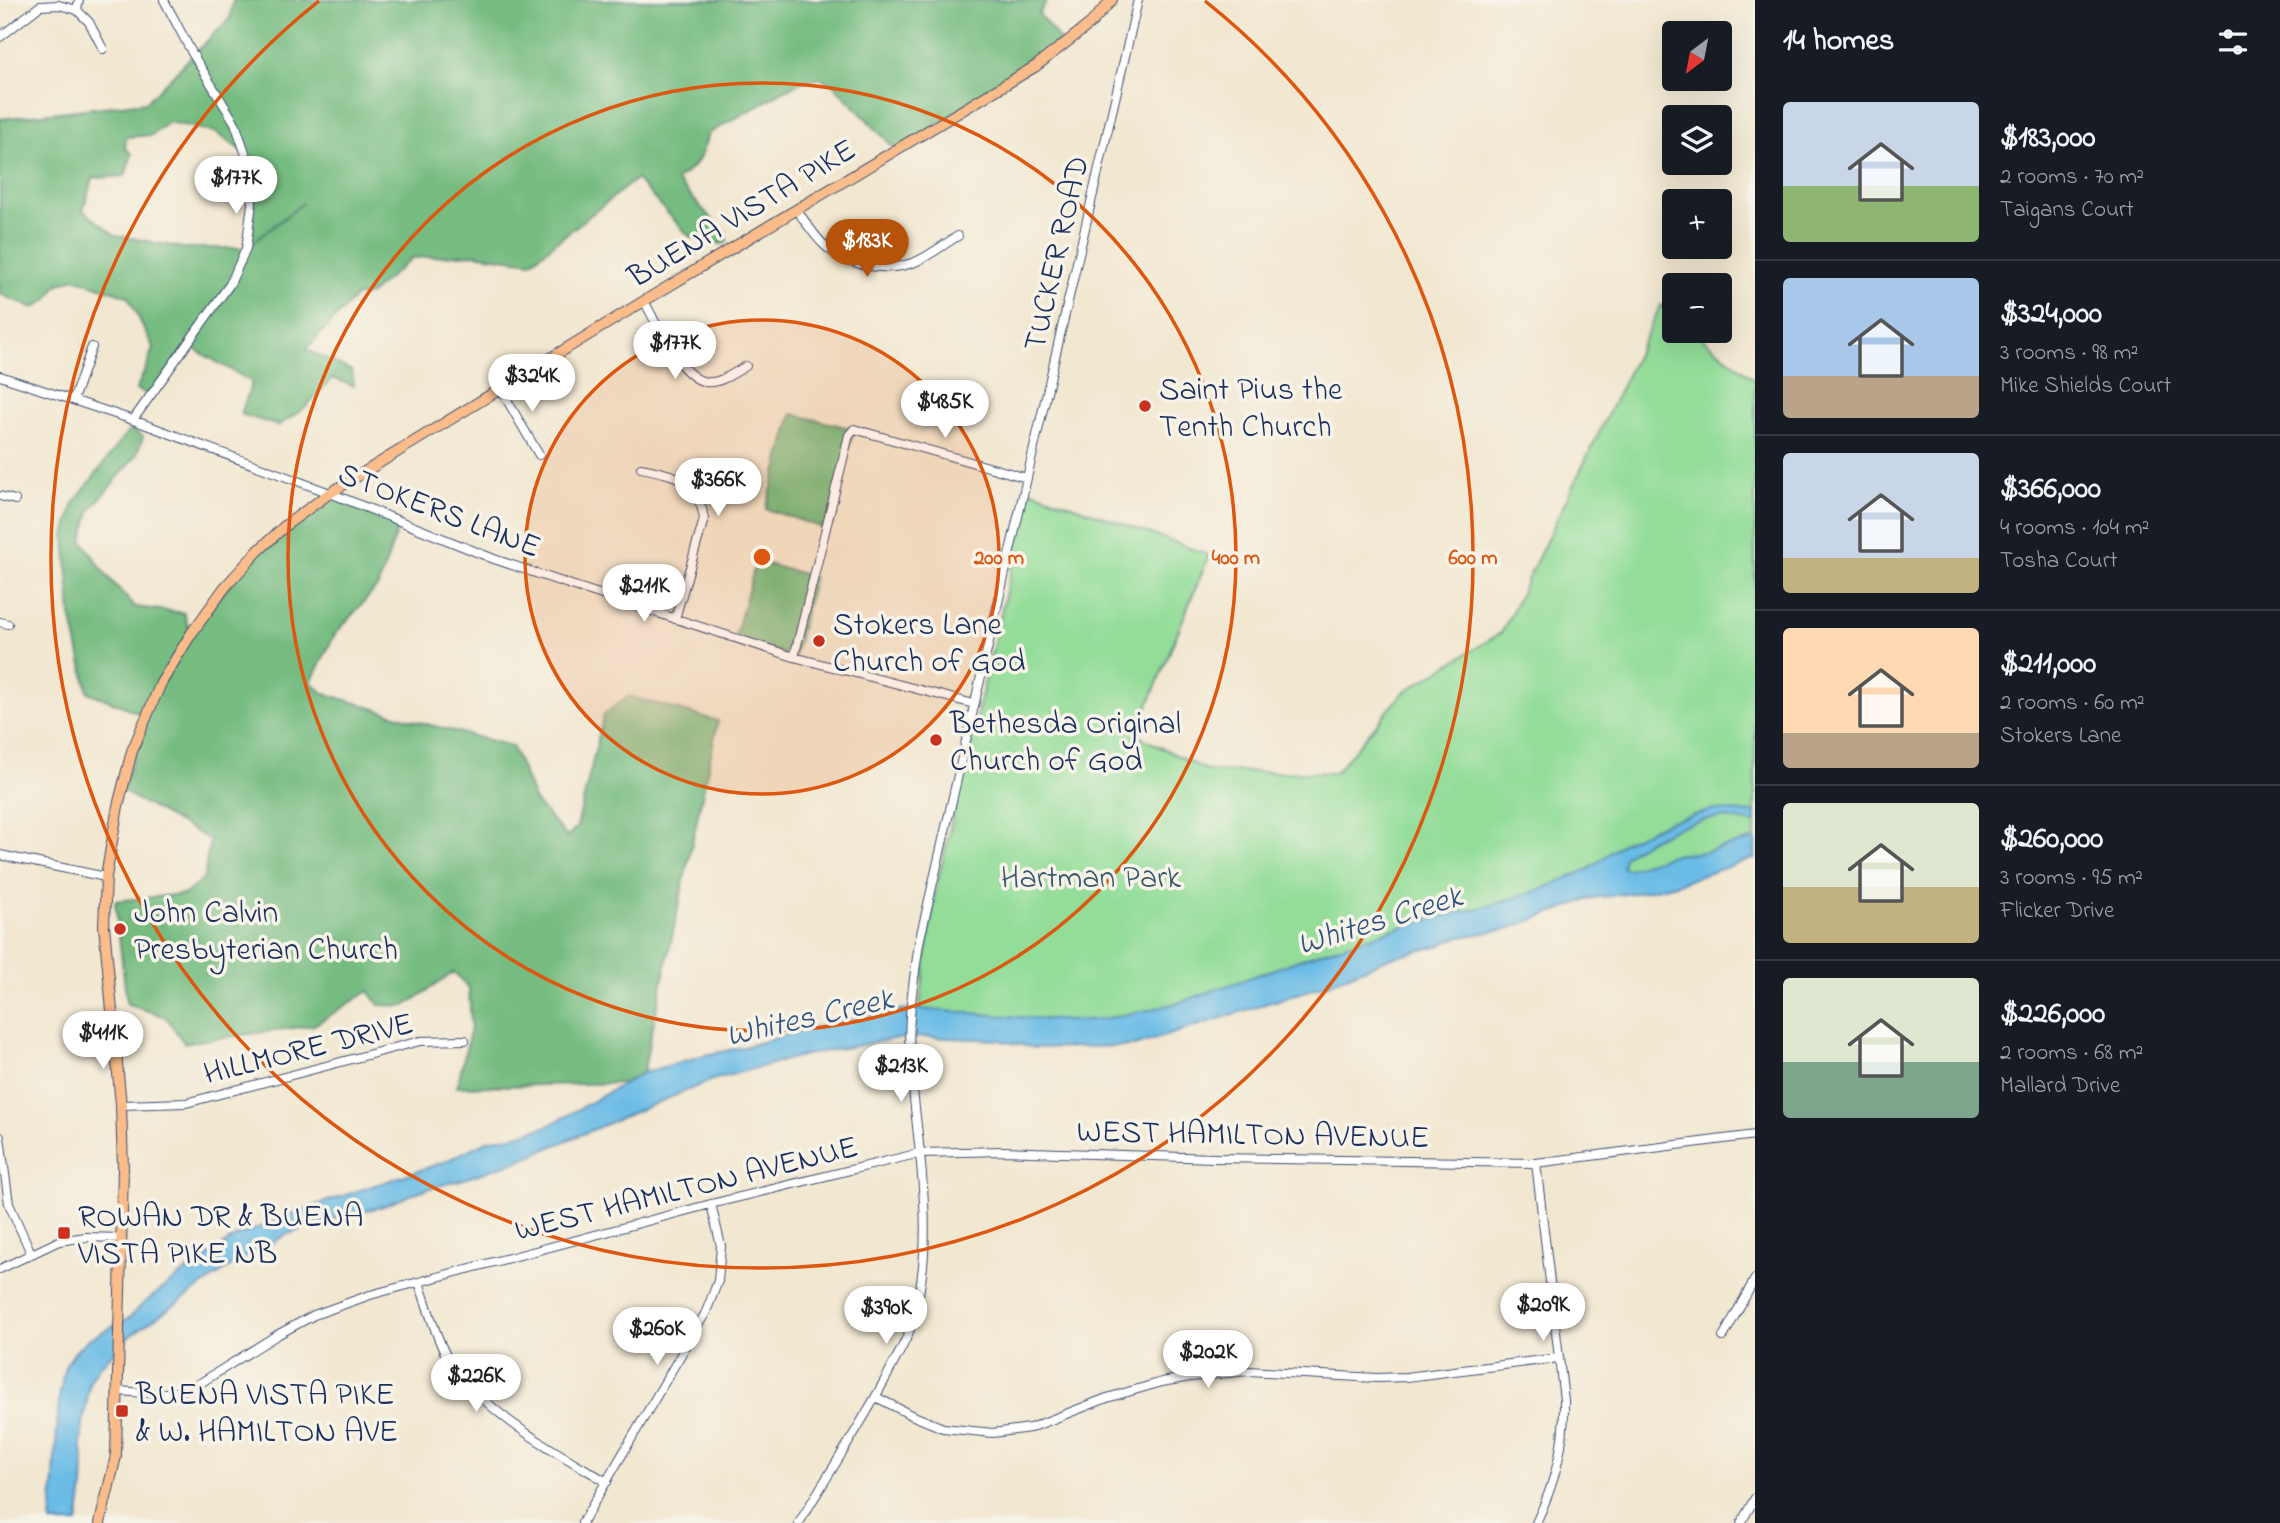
<!DOCTYPE html>
<html lang="en">
<head>
<meta charset="utf-8">
<style>
	:root { --surface:#171b24; --page:#242831; --text:#f1f3f6; --muted:#9ea1a6; --line:#363941; --accent:#b45309 }
	body { margin:0; font-family:"Indie Flower",sans-serif; background:var(--page); color:var(--text); height:100vh; display:flex; flex-direction:column; font-size:26px; white-space:nowrap }
	* { box-sizing:border-box; margin:0 }
	p { font-size:23px; color:var(--muted) }
	.icon { flex:none; width:38px; height:38px; fill:none; stroke:currentColor; stroke-width:2; stroke-linecap:round; stroke-linejoin:round }
	.map { position:relative; flex:1; overflow:hidden }
	.details { display:flex; flex-direction:column; background:var(--surface); width:525px }
	.details>* { flex:none }
	.needle { width:46px; rotate:212deg }
	.buttons { position:absolute; left:1662px; top:21px; display:grid; gap:14px }
	.buttons a { display:grid; place-items:center; width:70px; height:70px; border-radius:7px; background:var(--surface); box-shadow:0 7px 28px #0002; font-size:35px }
	.price { position:absolute; translate:-50% -60px; padding:0 16px; border-radius:24px; background:#fff; color:#222; font-size:23px; line-height:46px; filter:drop-shadow(0 2px 4px #0008) }
	.price::after { content:''; position:absolute; left:50%; top:42px; width:21px; height:16px; margin-left:-10px; background:inherit; clip-path:polygon(0 0,100% 0,50% 100%) }
	.price.current { background:var(--accent); color:#fff }
	ul { padding:0; list-style:none }
	li { display:flex; align-items:center; gap:21px; height:175px; padding:0 28px }
	li+li { border-top:2px solid var(--line) }
	li span { display:grid; place-items:center; flex:none; width:196px; height:140px; border-radius:7px; color:#555 }
	li>.icon { margin-inline-start:auto }
	span .icon { width:84px; height:84px; fill:#fffc; stroke-width:1 }
	li b { font-size:30px }
	h2 { display:flex; justify-content:space-between; align-items:center; height:84px; padding:0 28px; font-size:30px }
	main { display:flex; flex:1; min-height:0 }
	.map>svg:first-child { display:block }
	.green { fill:#93dd99; stroke:#57867c; stroke-width:2 }
	.forest { fill:#76bc81; stroke:#487670; stroke-width:2; fill-rule:evenodd }
	.water { fill:#6bbce6; stroke:#4376a2; stroke-width:2 }
	.lines { fill:none; stroke-linecap:round; stroke-linejoin:round }
	.minor-casing { stroke:#3b4b6f; stroke-width:10 }
	.major-casing { stroke:#3b4b6f; stroke-width:12 }
	.minor { stroke:#fff; stroke-width:8 }
	.major { stroke:#f9bc8a; stroke-width:10 }
	.ring { fill:none; stroke:#de5710; stroke-width:3.5 }
	.poi-dot { fill:#c8321e; stroke:#f7f3e8; stroke-width:2.5 }
	.labels { text-anchor:middle; stroke-width:7; stroke-linejoin:round; paint-order:stroke }
	.street-label { font-size:32px; fill:#1b2f5e; stroke:#f7f3e8 }
	.poi-label { font-size:32px; fill:#1b2f5e; stroke:#f7f3e8; text-anchor:start }
	.park-label { font-size:32px; fill:#395a6d; stroke:#f7f3e8 }
	.water-label { font-size:33px; font-style:italic; fill:#2f5280; stroke:#f7f3e8 }
	.centre { fill:#de5710; stroke:#f7f3e8; stroke-width:3.5 }
	.ring-label { font-size:21px; text-anchor:middle; font-weight:bold; fill:#de5710; stroke:#f7f3e8; stroke-width:7; stroke-linejoin:round; paint-order:stroke }
</style>
</head>
<body>
<main>
<div class="map">
<svg width="1755" height="1523" viewBox="0 0 1755 1523">
	<rect width="100%" height="100%" fill="#f7f3e8"/>
	<filter id="ink" filterUnits="userSpaceOnUse"><feTurbulence type="fractalNoise" baseFrequency=".0143" numOctaves="2"/><feDisplacementMap in="SourceGraphic" scale="14" xChannelSelector="R" yChannelSelector="G"/><feConvolveMatrix kernelMatrix="1 2 1 2 8 2 1 2 1" color-interpolation-filters="sRGB"/></filter>
	<filter id="wash" filterUnits="userSpaceOnUse"><feTurbulence type="fractalNoise" baseFrequency=".00686" numOctaves="4" result="noise"/><feDisplacementMap in="SourceGraphic" scale="28" xChannelSelector="R" yChannelSelector="G"/><feGaussianBlur stdDeviation="1.57" result="paint"/><feColorMatrix in="noise" values="0 0 0 0 0 0 0 0 0 0 0 0 0 0 0 0 0 1.4 0 .05"/><feComposite in="paint" operator="in"/></filter>
	<g filter="url(#wash)">
		<rect width="100%" height="100%" fill="#f2e7d0"/>
		<!-- green -->
		<path class="green" d="M1661 305 1675 316V331H1693L1755 380V844L1270 987 1083 1025 919 1011 935 893 1030 490 1209 555 1136 735 1208 771 1335 773 1404 692 1502 632Z"/>
		<!-- forest -->
		<path class="forest" d="M233 0H1047L1039 14 1064 46 896 150 833 84 821 78 798 83 708 134C700 161 699 164 676 180L719 227 725 231 727 242 721 244 689 236 636 179 531 262 473 254 412 258 369 295 356 296 306 349 352 371 354 386 332 378 306 407 278 426 241 414 252 382 187 345 150 395 136 390 148 364 153 347 128 296 74 278 57 285 47 300 34 308 0 294V119L146 102 230 18ZM169 122 215 132 246 154 252 203 247 247 303 203 246 248H183L115 235 83 210 93 178 125 176 132 154 125 148 126 137 152 135Z
			M792 414 854 429 826 529 766 509Z
			M130 429 143 437 136 456 91 509 82 540 107 576 135 607 184 613 190 633 258 551 330 493 400 522 378 586 335 634 311 682 323 693 419 722 512 746 535 801 567 837 577 827 604 714 629 696 718 721 643 1073 624 1083 457 1087 471 1028 469 988 454 972 405 1006 379 1005 369 991 314 1025 184 1043 166 1017 127 1004 115 901 185 894 204 879 210 840 122 791 147 716 88 692 71 615 65 535 74 503Z
			M756 561 814 577 794 657 735 638Z"/>
		<!-- water -->
		<path class="water" d="M1713 810 1755 813V823C1744 822 1733 818 1722 818 1693 818 1646 839 1624 857L1622 868 1628 869 1672 855 1705 852 1755 839V858L1673 885 1641 892 1592 898 1507 929 1455 938 1441 945 1389 958 1328 984 1134 1046 1035 1048 998 1040 925 1037 894 1039 805 1055 712 1080 520 1160 464 1179 420 1191 384 1206 346 1215 288 1234 234 1264 128 1337 99 1367 90 1381 83 1423 81 1443 84 1463 83 1488 78 1523H51L59 1399 65 1366 74 1353 88 1339 128 1319 143 1304 175 1279 235 1237 310 1207 444 1162 489 1140 517 1135 548 1126 643 1073 701 1056 744 1047 812 1028 895 1010 921 1009 1069 1021 1103 1019 1148 1010 1181 1002 1319 953 1417 922 1496 904 1542 889 1589 869 1624 842 1668 822Z"/>
	</g>
	<g filter="url(#ink)">
		<g class="lines">
			<defs>
				<path id="minor" d="M77 10 79 0
					M0 37 40 6 59 5 77 10 89 22 103 49
					M796 209C805 221 813 234 823 244 845 266 887 273 915 262 930 256 944 244 958 236
					M644 301C657 323 678 377 706 382 719 384 734 373 746 366
					M0 376 133 420 330 493 494 559 568 584 794 657 974 704
					M500 388 539 455
					M73 400 92 347
					M133 420 230 284 246 249 252 203 248 161 235 123 192 53 164 0
					M641 468C676 475 698 479 704 519L675 619
					M0 496 15 500
					M0 622 8 624
					M794 657 849 435 854 429 1027 478
					M0 855 106 877
					M121 1105 186 1103 420 1041 465 1040
					M0 1137 9 1204 31 1253
					M1536 1163 1564 1400C1565 1445 1555 1483 1536 1523
					M0 1269 59 1241 86 1237 120 1238
					M419 1282C426 1302 437 1341 447 1357 487 1416 548 1447 607 1482
					M1723 1337 1755 1279
					M118 1391 159 1394 181 1391 202 1382 277 1335 314 1315 370 1295 711 1204 920 1153 1003 1151 1215 1158 1536 1163 1755 1135
					M876 1397 911 1415 943 1428 993 1433 1030 1428 1107 1398 1162 1382 1190 1377 1248 1371 1377 1378 1406 1377 1559 1358
					M582 1523 706 1312 718 1281 721 1246 711 1204
					M799 1523C829 1473 862 1424 889 1372 896 1358 905 1344 910 1329 940 1239 916 1146 910 1055 907 1017 914 980 919 943L1138 0
					M1741 1523 1755 1498"/>
				<path id="major" d="M100 1523 116 1456 123 1168 121 1105 104 926 106 877 118 806 132 751 161 683 191 634 225 587 258 551 286 525 330 493 644 301 1036 66 1090 24 1112 0"/>
			</defs>
			<!-- minor casing -->
			<use href="#minor" class="minor-casing"/>
			<!-- major casing -->
			<use href="#major" class="major-casing"/>
			<!-- minor -->
			<use href="#minor" class="minor"/>
			<!-- major -->
			<use href="#major" class="major"/>
		</g>
	</g>
	<!-- distance rings -->
	<circle cx="762" cy="557" r="237" fill="#de5710" fill-opacity=".12"/>
	<g class="ring">
		<circle cx="762" cy="557" r="237"/>
		<circle cx="762" cy="557" r="474"/>
		<path d="M1205 1A711 711 0 1 1 319 1"/>
	</g>
	<!-- markers -->
	<g class="poi-dot">
		<circle cx="1145" cy="406" r="7"/>
		<circle cx="819" cy="641" r="7"/>
		<circle cx="936" cy="740" r="7"/>
		<circle cx="120" cy="929" r="7"/>
		<rect x="57" y="1226" width="14" height="14" rx="3.5"/>
		<rect x="115" y="1404" width="14" height="14" rx="3.5"/>
	</g>
	<g class="labels">
		<!-- street labels -->
		<g class="street-label">
			<text transform="translate(741 212) rotate(-31)" y="11">BUENA VISTA PIKE</text>
			<text transform="translate(1055 253) rotate(-77)" y="11">TUCKER ROAD</text>
			<text transform="translate(440 509) rotate(21)" y="11">STOKERS LANE</text>
			<text transform="translate(308 1047) rotate(-14)" y="11">HILLMORE DRIVE</text>
			<text transform="translate(1253 1133) rotate(1)" y="11">WEST HAMILTON AVENUE</text>
			<text transform="translate(686 1187) rotate(-14)" y="11">WEST HAMILTON AVENUE</text>
		</g>
		<!-- poi labels -->
		<g class="poi-label">
			<text x="1159" y="399">Saint Pius the<tspan x="1159" dy="37">Tenth Church</tspan></text>
			<text x="833" y="634">Stokers Lane<tspan x="833" dy="37">Church of God</tspan></text>
			<text x="950" y="733">Bethesda Original<tspan x="950" dy="37">Church of God</tspan></text>
			<text x="134" y="922">John Calvin<tspan x="134" dy="37">Presbyterian Church</tspan></text>
			<text x="78" y="1226">ROWAN DR &amp; BUENA<tspan x="78" dy="37">VISTA PIKE NB</tspan></text>
			<text x="136" y="1404">BUENA VISTA PIKE<tspan x="136" dy="37">&amp; W. HAMILTON AVE</tspan></text>
		</g>
		<!-- park labels -->
		<g class="park-label">
			<text x="1091" y="887">Hartman Park</text>
		</g>
		<!-- water labels -->
		<g class="water-label">
			<text transform="translate(1379 918) rotate(-17)" y="12">Whites Creek</text>
			<text transform="translate(809 1015) rotate(-13)" y="12">Whites Creek</text>
		</g>
	</g>
	<circle cx="762" cy="557" r="10" class="centre"/>
	<g class="ring-label">
		<text x="999" y="564">200 m</text>
		<text x="1236" y="564">400 m</text>
		<text x="1473" y="564">600 m</text>
	</g>
</svg>
<div class="buttons">
<a><svg class="needle" viewBox="-14 -14 28 28"><path d="M0-13l5 13h-10z" fill="#e53935"/><path d="M0 13l5-13h-10z" fill="#9ea1a6"/></svg></a>
<a><svg class="icon" aria-label="layers" viewBox="0 0 24 24"><path d="M12 4l9 5-9 5-9-5zM3 14l9 5 9-5"/></svg></a>
<a>+</a>
<a>−</a>
</div>
<b class="price" style="left:236px;top:216px">$177K</b>
<b class="price current" style="left:867px;top:279px">$183K</b>
<b class="price" style="left:675px;top:381px">$177K</b>
<b class="price" style="left:532px;top:414px">$324K</b>
<b class="price" style="left:945px;top:440px">$485K</b>
<b class="price" style="left:718px;top:518px">$366K</b>
<b class="price" style="left:644px;top:624px">$211K</b>
<b class="price" style="left:103px;top:1071px">$411K</b>
<b class="price" style="left:901px;top:1104px">$213K</b>
<b class="price" style="left:1543px;top:1343px">$209K</b>
<b class="price" style="left:886px;top:1346px">$390K</b>
<b class="price" style="left:657px;top:1367px">$260K</b>
<b class="price" style="left:1208px;top:1390px">$202K</b>
<b class="price" style="left:476px;top:1414px">$226K</b>
</div>
<section class="details">
<h2>14 homes<svg class="icon" aria-label="filters" viewBox="0 0 24 24"><path d="M4 7h16M4 17h16"/><circle cx="9" cy="7" r="2"/><circle cx="15" cy="17" r="2"/></svg></h2>
<ul>
<li><span style="background:linear-gradient(#c9d6e8 60%,#8fb573 0)"><svg class="icon" aria-label="home" viewBox="0 0 24 24"><path d="M3 11l9-7 9 7M6 9v11h12V9"/></svg></span><div><b>$183,000</b><p>2 rooms · 70 m²</p><p>Taigans Court</p></div></li>
<li><span style="background:linear-gradient(#a9c7e8 70%,#b9a48a 0)"><svg class="icon" aria-label="home" viewBox="0 0 24 24"><path d="M3 11l9-7 9 7M6 9v11h12V9"/></svg></span><div><b>$324,000</b><p>3 rooms · 98 m²</p><p>Mike Shields Court</p></div></li>
<li><span style="background:linear-gradient(#c9d6e8 75%,#c2b280 0)"><svg class="icon" aria-label="home" viewBox="0 0 24 24"><path d="M3 11l9-7 9 7M6 9v11h12V9"/></svg></span><div><b>$366,000</b><p>4 rooms · 104 m²</p><p>Tosha Court</p></div></li>
<li><span style="background:linear-gradient(#ffd9b3 75%,#b9a48a 0)"><svg class="icon" aria-label="home" viewBox="0 0 24 24"><path d="M3 11l9-7 9 7M6 9v11h12V9"/></svg></span><div><b>$211,000</b><p>2 rooms · 60 m²</p><p>Stokers Lane</p></div></li>
<li><span style="background:linear-gradient(#dfe7d0 60%,#c2b280 0)"><svg class="icon" aria-label="home" viewBox="0 0 24 24"><path d="M3 11l9-7 9 7M6 9v11h12V9"/></svg></span><div><b>$260,000</b><p>3 rooms · 95 m²</p><p>Flicker Drive</p></div></li>
<li><span style="background:linear-gradient(#dfe7d0 60%,#7fa58c 0)"><svg class="icon" aria-label="home" viewBox="0 0 24 24"><path d="M3 11l9-7 9 7M6 9v11h12V9"/></svg></span><div><b>$226,000</b><p>2 rooms · 68 m²</p><p>Mallard Drive</p></div></li>
</ul>
</section>
</main>
</body>
</html>
